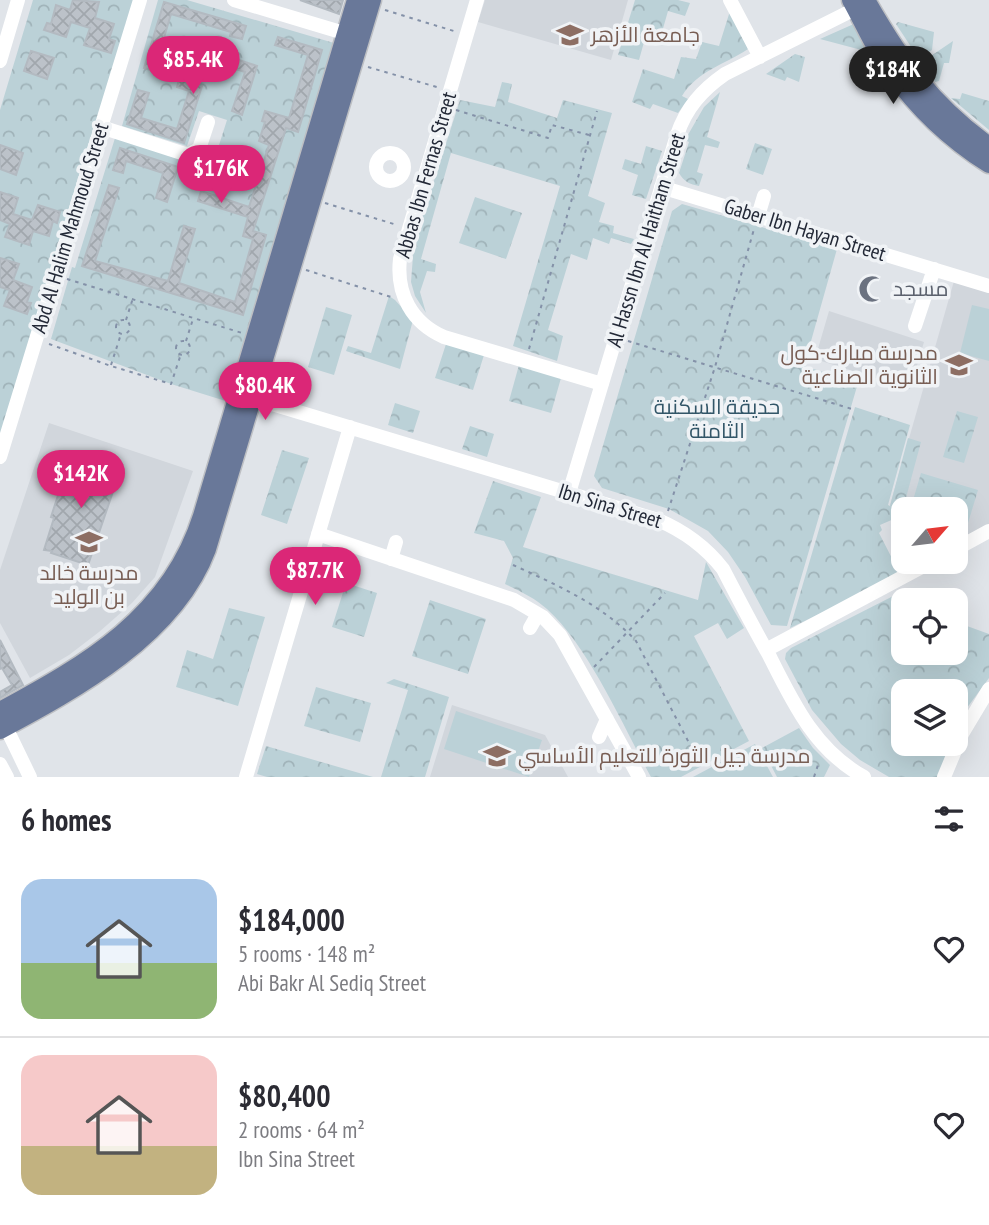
<!DOCTYPE html>
<html lang="en">
<head>
<meta charset="utf-8">
<style>
	:root { --surface:#fff; --page:#f2f2f3; --text:#2b2b33; --muted:#7c7c81; --line:#e1e1e2; --accent:#db2777 }
	body { margin:0; font-family:"PT Sans Narrow",Cairo,sans-serif; background:var(--page); color:var(--text); height:100vh; display:flex; flex-direction:column; font-size:26px; white-space:nowrap }
	* { box-sizing:border-box; margin:0 }
	p { font-size:23px; color:var(--muted) }
	.icon { flex:none; width:38px; height:38px; fill:none; stroke:currentColor; stroke-width:2; stroke-linecap:round; stroke-linejoin:round }
	.map { position:relative; height:777px; overflow:hidden }
	.panel { display:flex; flex-direction:column; background:var(--surface); flex:1 }
	.panel>* { flex:none }
	.needle { width:46px; rotate:62deg }
	.controls { position:absolute; left:891px; top:497px; display:grid; gap:14px }
	.controls a { display:grid; place-items:center; width:77px; height:77px; border-radius:14px; background:var(--surface); box-shadow:0 7px 28px #0002; font-size:35px }
	.price { position:absolute; translate:-50% -60px; padding:0 16px; border-radius:24px; background:var(--accent); color:#fff; font-size:23px; line-height:46px; filter:drop-shadow(0 2px 4px #0008) }
	.price::after { content:''; position:absolute; left:50%; top:42px; width:21px; height:16px; margin-left:-10px; background:inherit; clip-path:polygon(0 0,100% 0,50% 100%) }
	.price.active { background:#222; color:#fff }
	ul { padding:0; list-style:none }
	li { display:flex; align-items:center; gap:21px; height:175px; padding:0 21px }
	li+li { border-top:2px solid var(--line) }
	li span { display:grid; place-items:center; flex:none; width:196px; height:140px; border-radius:21px; color:#555 }
	li>.icon { margin-inline-start:auto }
	span .icon { width:84px; height:84px; fill:#fffc; stroke-width:1 }
	li b { font-size:30px }
	h2 { display:flex; justify-content:space-between; align-items:center; height:84px; padding:0 21px; font-size:30px }
	.map>svg:first-child { display:block }
	.built { fill:#d1d6dc }
	.forest { fill:url(#forest-crowns) }
	.pitch { fill:#bbd1d7 }
	.building { fill:url(#building-cross-hatch); stroke:#b3bac1; stroke-width:2 }
	.lines { fill:none; stroke-linecap:round; stroke-linejoin:round }
	.major-casing { stroke:#bdbfc3; stroke-width:21 }
	.path { stroke:#8491a8; stroke-width:2; stroke-dasharray:3.5 5; stroke-linecap:butt }
	.minor { stroke:#fff; stroke-width:14 }
	.major { stroke:#697899; stroke-width:18 }
	.labels { text-anchor:middle; stroke-width:7; stroke-linejoin:round; paint-order:stroke }
	.education-label { font-size:21px; fill:#785e54; stroke:#f0f3f6; text-anchor:start }
	.street-label { font-size:21px; fill:#232937; stroke:#f0f3f6 }
	.worship-label { font-size:21px; fill:#5b616d; stroke:#f0f3f6; text-anchor:start }
	.park-label { font-size:21px; fill:#325668; stroke:#f0f3f6 }
</style>
</head>
<body>
<div class="map">
<svg width="989" height="777" viewBox="0 0 989 777">
	<defs>
		<pattern id="forest-crowns" width="20" height="18" patternUnits="userSpaceOnUse" patternTransform="scale(1.75)"><rect width="20" height="18" fill="#bbd1d7"/><path d="M2 6a3 3 0 1 1 6 0M12 15a3 3 0 1 1 6 0" fill="none" stroke="#a0b3b9"/></pattern>
		<pattern id="building-cross-hatch" width="8" height="8" patternUnits="userSpaceOnUse" patternTransform="scale(1.75)"><rect width="8" height="8" fill="#bcc2c9"/><path d="M0 0l8 8M0 8l8-8" fill="none" stroke="#a1a7ad"/></pattern>
	</defs>
	<rect width="100%" height="100%" fill="#e0e4e9"/>
	<!-- built -->
	<path class="built" d="M485 0H628L611 60 478 22Z
		M954 281 989 292V529L970 539 965 529 956 526V509H903L890 505Z
		M829 311 924 342 910 389 815 359Z
		M49 423 193 471 155 577 132 603 99 632 69 655 30 678 0 623V570Z
		M452 705 545 735 568 777H430Z"/>
	<!-- forest -->
	<path class="forest" d="M33 0H137L0 442V110Z
		M158 0H187L334 43 336 49 232 403 171 384 51 339 72 267 75 268 115 138 212 167 227 120 199 111 187 146 122 126Z
		M635 0H678L690 3 685 16 668 11 660 39 646 35 639 60 618 55Z
		M730 11 748 49C726 64 697 71 682 96L688 99 678 113 653 104 650 109 632 102 643 69 674 79 681 57 696 59 702 42 719 46Z
		M898 22 934 32 932 50 919 59 896 24Z
		M856 23 869 52 820 39Z
		M953 41 949 63H944L939 81 935 82 922 62Z
		M795 54 805 57 799 82 787 77 785 81 766 74Z
		M502 82 512 84 508 102 557 118 563 100 612 113 588 196 605 203 599 222 614 226 613 233 634 239 631 244 611 238 609 244 593 238 587 260 571 254 548 330 563 336 557 361 513 346 560 186 451 153 421 259 436 264 435 272 427 271 420 292 426 313 415 296 411 282 414 243 460 100 495 107Z
		M720 92 707 137 720 142 718 148 705 145 697 172 703 174 699 186C690 184 684 182 679 173L689 142 685 140 704 107Z
		M962 93 989 101V130L951 98 960 99Z
		M755 143 772 149 763 175 746 169Z
		M646 146 662 151 646 199 632 195 638 175 622 169 625 159 641 164Z
		M475 197 522 213 506 259 459 243Z
		M682 204 837 249 804 366 858 383 787 626 771 625 745 577 728 552 708 531 669 509 602 488 594 476 672 211Z
		M389 296 395 300 413 320 400 369 346 351 348 346 371 353Z
		M326 307 352 315 334 375 308 367Z
		M446 344 484 355 473 390 435 378Z
		M519 365 561 378 551 413 509 401Z
		M395 403 420 411 413 433 388 425Z
		M855 407 910 425 888 505 890 506 908 438 921 442 903 509 890 506 901 510 896 518 880 525 882 530 879 533 897 568H902L905 573 790 628Z
		M957 411 978 417 964 463 943 457Z
		M470 426 494 434 487 457 462 449Z
		M282 450 309 458 287 524 261 515Z
		M921 473 978 490 968 523 956 520V509H920L911 507Z
		M493 481 541 497 523 547 698 600 706 562 744 628 727 639 718 623 694 636 749 741 681 777H651C623 726 589 647 547 609 535 598 520 591 505 584L513 558 504 541 474 533Z
		M346 583 377 593 364 637 332 627Z
		M905 590 910 600H903V653H956V622L989 634V678L961 716 956 731V691H903V744H951L938 777H889L860 760 841 744 812 710 785 659 786 653 791 648Z
		M430 600 486 619 468 674 412 656Z
		M229 608 265 617 238 706 176 687 187 650 213 659Z
		M394 679 449 697 425 777H381L408 690 386 683Z
		M316 687 371 703 360 742 304 726Z
		M799 728 813 748 830 765 824 777H777L762 748Z
		M266 746 373 777H267L257 774Z"/>
	<!-- pitch -->
	<path class="pitch" d="M972 305 989 309V361L960 353Z
		M456 711 542 740 529 777 444 749Z
		M755 744 773 777H693Z"/>
	<!-- building -->
	<path class="building" d="M73 0 99 2 95 18 114 24 109 39 115 41 111 53 84 45 90 28 71 22 66 37 44 30 47 23 51 24 56 5 70 10Z
		M300 0H343L339 14Z
		M164 2 246 26 242 39 230 36 231 32 171 14 154 71 144 68Z
		M278 37 322 50 298 132 286 128 253 231 266 235 243 315 82 266 109 185 119 188 95 261 168 281 184 226 195 229 179 283 235 302 253 239 243 236 248 217 198 201 201 191 249 207 269 145 259 141 265 122 262 121 265 111 289 118 308 55 275 45Z
		M199 47 257 66 242 115 232 111 245 72 205 59 197 85 202 86 184 143 127 124 138 90 149 93 141 118 177 129 189 91 177 87 179 79 188 82Z
		M31 51 54 58 47 79 24 71Z
		M0 145 23 153 16 175 0 169Z
		M120 148 178 167 167 202 156 198 163 173 126 161 123 173 113 170Z
		M0 192 18 198 13 214 32 220 38 205 60 212 57 223 53 221 49 236 33 231 29 245 5 237 10 224 0 220Z
		M0 258 19 264 13 280 32 287 27 302 31 303 27 314 4 306 10 290 0 287Z
		M75 457 120 471 88 565 51 553 52 551 44 550 54 518 51 517 61 486H64Z
		M0 640 23 685 0 698V692L12 685 2 668 0 669Z"/>
	<g class="lines">
		<defs>
			<path id="major" d="M851 0C864 23 875 50 891 71 917 108 951 140 989 164
				M866 0C901 61 931 104 989 146
				M0 711C87 664 170 617 202 516L356 0
				M0 730C77 689 175 635 207 549L372 0"/>
		</defs>
		<!-- major casing -->
		<use href="#major" class="major-casing"/>
		<!-- path -->
		<path class="path" d="M385 10 457 32
			M368 67 440 88
			M456 110 548 138 552 125 589 135
			M325 203 397 225
			M306 270 391 297
			M67 279 242 333
			M126 320 133 298
			M116 327a7 7 0 1 1 14 0a7 7 0 1 1-14 0Z
			M186 341 193 319
			M628 341 852 409
			M176 348a7 7 0 1 1 14 0a7 7 0 1 1-14 0Z
			M49 344 111 366 171 384 181 354
			M529 349 597 111
			M111 365 121 334
			M668 511 715 367 754 229
			M513 565C557 585 603 605 636 641L701 766
			M594 667 665 593
			M814 777 819 762"/>
		<!-- minor -->
		<path class="minor" d="M234 0 354 36
			M477 0 400 259C396 294 412 323 444 337L602 384
			M730 0 760 57
			M0 61 18 0
			M101 127 188 155 199 149 208 122
			M376 167a14 14 0 1 1 28 0a14 14 0 1 1-28 0Z
			M661 187 989 286
			M758 216 764 196
			M915 326 934 269
			M242 395 658 520C684 531 705 546 723 569 738 598 753 627 769 655 793 703 815 750 864 777
			M0 457 140 0
			M569 493 677 135C686 108 702 90 725 74L863 5
			M318 534 514 600 543 617 560 635 639 777
			M956 549 989 531
			M391 559 396 542
			M530 628 538 614
			M766 650 931 562
			M2 719 30 777
			M599 737 607 719
			M0 764 7 777
			M246 777 350 427
			M944 777 962 734 989 689"/>
		<!-- major -->
		<use href="#major" class="major"/>
	</g>
	<!-- icons -->
	<defs>
		<symbol id="university-bare" viewBox="-9 -9 18 18"><path d="M0-5L7-2L0 1L-7-2ZM-4 1L0 2.5L4 1V4Q0 6-4 4Z" fill="#8d6e63" stroke="#f0f3f6" stroke-width="2.5" paint-order="stroke"/></symbol>
		<symbol id="mosque-bare" viewBox="-9 -9 18 18"><path d="M3.5-4.9A6 6 0 1 0 3.5 4.9A5 5 0 1 1 3.5-4.9Z" fill="#6b7280" stroke="#f0f3f6" stroke-width="2.5" paint-order="stroke"/></symbol>
		<symbol id="school-bare" viewBox="-9 -9 18 18"><path d="M0-5L7-2L0 1L-7-2ZM-4 1L0 2.5L4 1V4Q0 6-4 4Z" fill="#8d6e63" stroke="#f0f3f6" stroke-width="2.5" paint-order="stroke"/></symbol>
	</defs>
	<g fill-rule="evenodd">
		<use href="#university-bare" x="551" y="16" width="38" height="38"/>
		<use href="#mosque-bare" x="853" y="270" width="38" height="38"/>
		<use href="#school-bare" x="940" y="346" width="38" height="38"/>
		<use href="#school-bare" x="70" y="523" width="38" height="38"/>
		<use href="#school-bare" x="478" y="737" width="38" height="38"/>
	</g>
	<g class="labels">
		<!-- education labels -->
		<g class="education-label">
			<text x="591" y="42">جامعة الأزهر</text>
			<text x="938" y="360" text-anchor="end">مدرسة مبارك-كول<tspan x="938" dy="24">الثانوية الصناعية</tspan></text>
			<text x="89" y="580" text-anchor="middle">مدرسة خالد<tspan x="89" dy="24">بن الوليد</tspan></text>
			<text x="518" y="763">مدرسة جيل الثورة للتعليم الأساسي</text>
		</g>
		<!-- street labels -->
		<g class="street-label">
			<text transform="translate(426 175) rotate(-74)" y="7">Abbas Ibn Fernas Street</text>
			<text transform="translate(70 228) rotate(-73)" y="7">Abd Al Halim Mahmoud Street</text>
			<text transform="translate(805 230) rotate(17)" y="7">Gaber Ibn Hayan Street</text>
			<text transform="translate(646 240) rotate(-73)" y="7">Al Hassn Ibn Al Haitham Street</text>
			<text transform="translate(610 506) rotate(17)" y="7">Ibn Sina Street</text>
		</g>
		<!-- worship labels -->
		<g class="worship-label">
			<text x="893" y="296">مسجد</text>
		</g>
		<!-- park labels -->
		<g class="park-label">
			<text x="717" y="414">حديقة السكنية<tspan x="717" dy="24">الثامنة</tspan></text>
		</g>
	</g>
</svg>
<div class="controls">
<a><svg class="needle" viewBox="-14 -14 28 28"><path d="M0-13l5 13h-10z" fill="#e53935"/><path d="M0 13l5-13h-10z" fill="#7c7c81"/></svg></a>
<a><svg class="icon" aria-label="locate" viewBox="0 0 24 24"><circle cx="12" cy="12" r="6"/><path d="M12 2v4M12 18v4M2 12h4M18 12h4"/></svg></a>
<a><svg class="icon" aria-label="layers" viewBox="0 0 24 24"><path d="M12 4l9 5-9 5-9-5zM3 14l9 5 9-5"/></svg></a>
</div>
<b class="price" style="left:193px;top:96px">$85.4K</b>
<b class="price active" style="left:893px;top:106px">$184K</b>
<b class="price" style="left:221px;top:205px">$176K</b>
<b class="price" style="left:265px;top:422px">$80.4K</b>
<b class="price" style="left:81px;top:510px">$142K</b>
<b class="price" style="left:315px;top:607px">$87.7K</b>
</div>
<section class="panel">
<h2>6 homes<svg class="icon" aria-label="filters" viewBox="0 0 24 24"><path d="M4 7h16M4 17h16"/><circle cx="9" cy="7" r="2"/><circle cx="15" cy="17" r="2"/></svg></h2>
<ul>
<li><span style="background:linear-gradient(#a9c7e8 60%,#8fb573 0)"><svg class="icon" aria-label="home" viewBox="0 0 24 24"><path d="M3 11l9-7 9 7M6 9v11h12V9"/></svg></span><div><b>$184,000</b><p>5 rooms · 148 m²</p><p>Abi Bakr Al Sediq Street</p></div><svg class="icon" aria-label="heart" viewBox="0 0 24 24"><path d="M12 20l-8-8c-3-5 5-10 8-4 3-6 11-1 8 4z"/></svg></li>
<li><span style="background:linear-gradient(#f6c9c9 65%,#c2b280 0)"><svg class="icon" aria-label="home" viewBox="0 0 24 24"><path d="M3 11l9-7 9 7M6 9v11h12V9"/></svg></span><div><b>$80,400</b><p>2 rooms · 64 m²</p><p>Ibn Sina Street</p></div><svg class="icon" aria-label="heart" viewBox="0 0 24 24"><path d="M12 20l-8-8c-3-5 5-10 8-4 3-6 11-1 8 4z"/></svg></li>
</ul>
</section>
</body>
</html>
